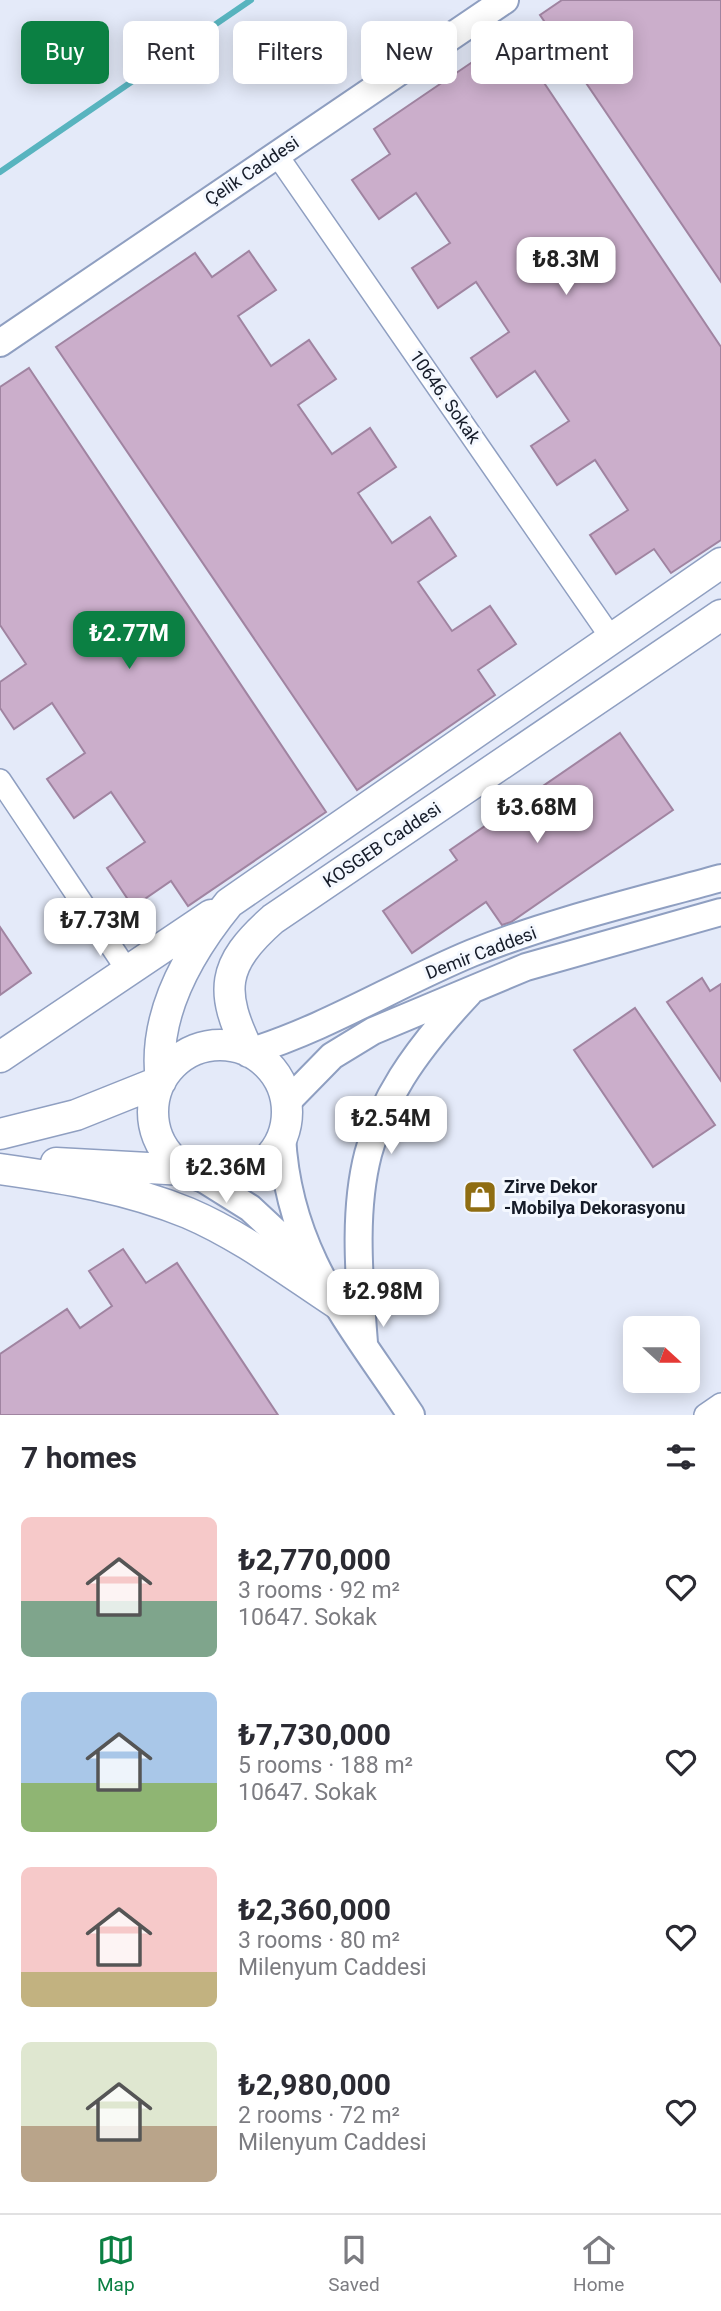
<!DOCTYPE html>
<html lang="en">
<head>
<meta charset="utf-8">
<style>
	:root { --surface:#fff; --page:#f2f2f3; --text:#2b2b33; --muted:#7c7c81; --line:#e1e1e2; --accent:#0b8043 }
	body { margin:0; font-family:Roboto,sans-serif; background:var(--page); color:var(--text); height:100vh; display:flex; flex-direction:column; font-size:26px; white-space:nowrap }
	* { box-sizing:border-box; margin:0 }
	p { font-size:23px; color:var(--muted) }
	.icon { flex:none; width:38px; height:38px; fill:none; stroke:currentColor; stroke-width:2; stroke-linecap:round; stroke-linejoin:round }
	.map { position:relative; height:1415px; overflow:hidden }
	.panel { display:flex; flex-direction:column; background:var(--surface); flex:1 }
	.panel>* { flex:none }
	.hud { position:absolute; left:21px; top:21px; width:679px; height:63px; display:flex; gap:14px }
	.needle { width:46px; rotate:111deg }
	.tools { position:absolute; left:623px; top:1316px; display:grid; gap:14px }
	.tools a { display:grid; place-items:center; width:77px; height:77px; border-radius:10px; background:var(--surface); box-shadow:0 4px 18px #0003; font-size:35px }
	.price { position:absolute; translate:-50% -60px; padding:0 16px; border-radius:14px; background:#fff; color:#222; font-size:23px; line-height:46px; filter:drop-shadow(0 2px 4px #0008) }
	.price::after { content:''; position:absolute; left:50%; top:42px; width:21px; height:16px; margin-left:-10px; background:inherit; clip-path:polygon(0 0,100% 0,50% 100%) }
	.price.selected { background:var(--accent); color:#fff }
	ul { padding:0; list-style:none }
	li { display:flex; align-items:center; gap:21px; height:175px; padding:0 21px }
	li span { display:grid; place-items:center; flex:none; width:196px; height:140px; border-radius:10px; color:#555 }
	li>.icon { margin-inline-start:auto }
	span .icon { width:84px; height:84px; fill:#fffc; stroke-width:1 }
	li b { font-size:30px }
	h2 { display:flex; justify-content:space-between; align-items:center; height:84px; padding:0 21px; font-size:30px }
	.chip { padding:0 24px; border-radius:10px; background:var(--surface); box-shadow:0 4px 18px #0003; font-size:24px; line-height:63px }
	.chip.selected { background:var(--accent); color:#fff }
	.tabs { display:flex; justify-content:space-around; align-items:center; height:98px; border-top:2px solid var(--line); background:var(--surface); font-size:19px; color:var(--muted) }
	.tabs a { display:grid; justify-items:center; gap:4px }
	.tabs .selected { color:var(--accent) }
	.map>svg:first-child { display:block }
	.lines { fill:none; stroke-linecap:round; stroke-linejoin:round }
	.stream { stroke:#58b4bf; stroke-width:6 }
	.building { fill:#cbaecb; stroke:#a084a1; stroke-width:2 }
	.minor-casing { stroke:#8f9fc1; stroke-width:24 }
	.tertiary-casing { stroke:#8f9fc1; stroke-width:30 }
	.secondary-casing { stroke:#8f9fc1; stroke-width:33 }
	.minor { stroke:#fff; stroke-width:21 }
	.tertiary { stroke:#fff; stroke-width:26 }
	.secondary { stroke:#fff; stroke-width:30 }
	.labels { text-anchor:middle; stroke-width:6; stroke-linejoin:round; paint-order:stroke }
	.street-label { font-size:18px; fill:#161c29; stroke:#f4f8ff }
	.poi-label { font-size:18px; font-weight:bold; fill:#161c29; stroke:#f4f8ff; text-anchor:start }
</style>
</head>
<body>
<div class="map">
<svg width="721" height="1415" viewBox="0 0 721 1415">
	<rect width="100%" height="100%" fill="#e4eaf9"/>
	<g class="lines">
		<!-- stream -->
		<path class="stream" d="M0 172 251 0"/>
	</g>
	<!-- building -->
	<path class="building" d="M562 0H721V282L540 15Z
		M512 35 721 347V540L671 573 654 549 616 574 590 535 628 510 595 460 557 485 531 446 569 421 535 371 497 397 471 358 509 332 476 282 438 308 412 268 450 243 416 193 379 219 352 180 390 154 374 129Z
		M249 251 276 290 238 316 271 366 309 340 336 379 298 405 332 454 370 428 396 467 358 493 392 543 430 517 456 556 418 582 452 631 490 606 516 644 478 670 495 695 357 790 56 347 195 253 212 277Z
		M29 368 326 812 188 906 171 881 133 907 107 868 145 842 111 792 74 818 47 779 85 753 52 703 14 729 0 708V682L26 664 0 625V387Z
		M620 733 673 810 511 922 502 925 486 902 412 953 383 911 457 860 450 850Z
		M0 927 31 973 0 995Z
		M702 978 710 991 721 984V1081L667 1002Z
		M635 1008 715 1125 653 1167 574 1050Z
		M123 1249 146 1283 177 1263 278 1415H0V1354L67 1309 80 1328 112 1306 89 1271Z"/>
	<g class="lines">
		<defs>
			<path id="minor" d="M277 155 612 639
				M0 780 127 970
				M705 1415 721 1404"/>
			<path id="tertiary" d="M0 343 505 0
				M249 1052C327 1028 397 984 472 953 552 921 638 901 721 878
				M286 1103 332 1056 373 1031 526 967 721 912
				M282 1136C288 1254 349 1321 411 1415
				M199 1176 250 1208 306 1260
				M364 1343C351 1181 353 1117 469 993"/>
			<path id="secondary" d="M153 1112a67 67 0 1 1 134 0a67 67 0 1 1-134 0Z
				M249 1052C219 991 221 965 273 919L721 615
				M0 1057 211 915
				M0 1134 76 1115 161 1081C152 1015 189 952 229 903L721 563
				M56 1163 185 1170
				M0 1169C64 1178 127 1188 188 1213 242 1236 290 1273 339 1305"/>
		</defs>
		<!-- minor casing -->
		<use href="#minor" class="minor-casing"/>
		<!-- tertiary casing -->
		<use href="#tertiary" class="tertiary-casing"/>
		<!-- secondary casing -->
		<use href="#secondary" class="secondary-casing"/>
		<!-- minor -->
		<use href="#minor" class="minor"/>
		<!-- tertiary -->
		<use href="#tertiary" class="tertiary"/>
		<!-- secondary -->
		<use href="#secondary" class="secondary"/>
	</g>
	<!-- icons -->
	<defs>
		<symbol id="shop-square" viewBox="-11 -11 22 22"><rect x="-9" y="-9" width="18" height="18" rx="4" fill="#8f6d12" stroke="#f4f8ff"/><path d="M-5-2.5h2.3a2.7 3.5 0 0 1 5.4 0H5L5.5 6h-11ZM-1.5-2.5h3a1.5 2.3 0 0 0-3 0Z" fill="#fff"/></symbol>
	</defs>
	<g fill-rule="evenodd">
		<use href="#shop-square" x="461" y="1178" width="38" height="38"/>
	</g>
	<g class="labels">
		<!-- street labels -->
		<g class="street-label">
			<text transform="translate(252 171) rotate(-34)" y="6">Çelik Caddesi</text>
			<text transform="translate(445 397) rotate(55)" y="6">10646. Sokak</text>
			<text transform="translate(382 845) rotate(-34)" y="6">KOSGEB Caddesi</text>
			<text transform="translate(481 953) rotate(-21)" y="6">Demir Caddesi</text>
		</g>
		<!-- poi labels -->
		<g class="poi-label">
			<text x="504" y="1193">Zirve Dekor<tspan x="504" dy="21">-Mobilya Dekorasyonu</tspan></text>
		</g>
	</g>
</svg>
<div class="tools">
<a><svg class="needle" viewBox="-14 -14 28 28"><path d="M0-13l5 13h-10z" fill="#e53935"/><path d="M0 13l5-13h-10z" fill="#7c7c81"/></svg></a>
</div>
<b class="price" style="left:566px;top:297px">₺8.3M</b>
<b class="price selected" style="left:129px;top:671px">₺2.77M</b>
<b class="price" style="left:537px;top:845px">₺3.68M</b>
<b class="price" style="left:100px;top:958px">₺7.73M</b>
<b class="price" style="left:391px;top:1156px">₺2.54M</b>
<b class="price" style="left:226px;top:1205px">₺2.36M</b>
<b class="price" style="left:383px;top:1329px">₺2.98M</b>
<div class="hud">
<a class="chip selected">Buy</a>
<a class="chip">Rent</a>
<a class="chip">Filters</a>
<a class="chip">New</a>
<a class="chip">Apartment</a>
</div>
</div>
<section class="panel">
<h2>7 homes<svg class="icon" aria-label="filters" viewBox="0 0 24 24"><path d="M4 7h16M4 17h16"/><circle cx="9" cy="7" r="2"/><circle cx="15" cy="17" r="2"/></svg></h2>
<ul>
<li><span style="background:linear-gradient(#f6c9c9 60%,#7fa58c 0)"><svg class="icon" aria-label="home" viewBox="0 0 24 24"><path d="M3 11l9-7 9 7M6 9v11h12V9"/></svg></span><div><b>₺2,770,000</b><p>3 rooms · 92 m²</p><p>10647. Sokak</p></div><svg class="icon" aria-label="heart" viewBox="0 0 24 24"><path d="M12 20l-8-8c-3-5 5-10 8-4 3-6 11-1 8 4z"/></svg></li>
<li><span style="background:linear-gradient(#a9c7e8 65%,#8fb573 0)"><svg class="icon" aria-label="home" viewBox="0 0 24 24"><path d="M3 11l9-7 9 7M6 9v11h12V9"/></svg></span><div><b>₺7,730,000</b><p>5 rooms · 188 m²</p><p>10647. Sokak</p></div><svg class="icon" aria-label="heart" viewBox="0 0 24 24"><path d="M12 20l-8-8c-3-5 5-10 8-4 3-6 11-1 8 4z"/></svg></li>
<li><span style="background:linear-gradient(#f6c9c9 75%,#c2b280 0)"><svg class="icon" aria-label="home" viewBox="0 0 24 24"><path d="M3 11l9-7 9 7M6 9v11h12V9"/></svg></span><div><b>₺2,360,000</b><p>3 rooms · 80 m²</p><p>Milenyum Caddesi</p></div><svg class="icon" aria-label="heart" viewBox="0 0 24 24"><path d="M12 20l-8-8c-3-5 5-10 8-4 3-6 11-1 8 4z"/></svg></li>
<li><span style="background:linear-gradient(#dfe7d0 60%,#b9a48a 0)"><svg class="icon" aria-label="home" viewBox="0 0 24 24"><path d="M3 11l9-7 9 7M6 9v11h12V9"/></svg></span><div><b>₺2,980,000</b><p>2 rooms · 72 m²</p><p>Milenyum Caddesi</p></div><svg class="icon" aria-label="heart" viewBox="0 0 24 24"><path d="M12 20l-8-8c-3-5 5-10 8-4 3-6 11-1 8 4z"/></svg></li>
</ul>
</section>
<nav class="tabs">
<a class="selected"><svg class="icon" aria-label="map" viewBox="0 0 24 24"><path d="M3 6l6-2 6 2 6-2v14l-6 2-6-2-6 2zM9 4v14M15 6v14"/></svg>Map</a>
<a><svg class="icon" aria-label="saved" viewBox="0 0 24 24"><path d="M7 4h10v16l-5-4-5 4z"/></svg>Saved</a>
<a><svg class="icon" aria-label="home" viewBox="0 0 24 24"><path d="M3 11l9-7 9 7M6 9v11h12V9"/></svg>Home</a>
</nav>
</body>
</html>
